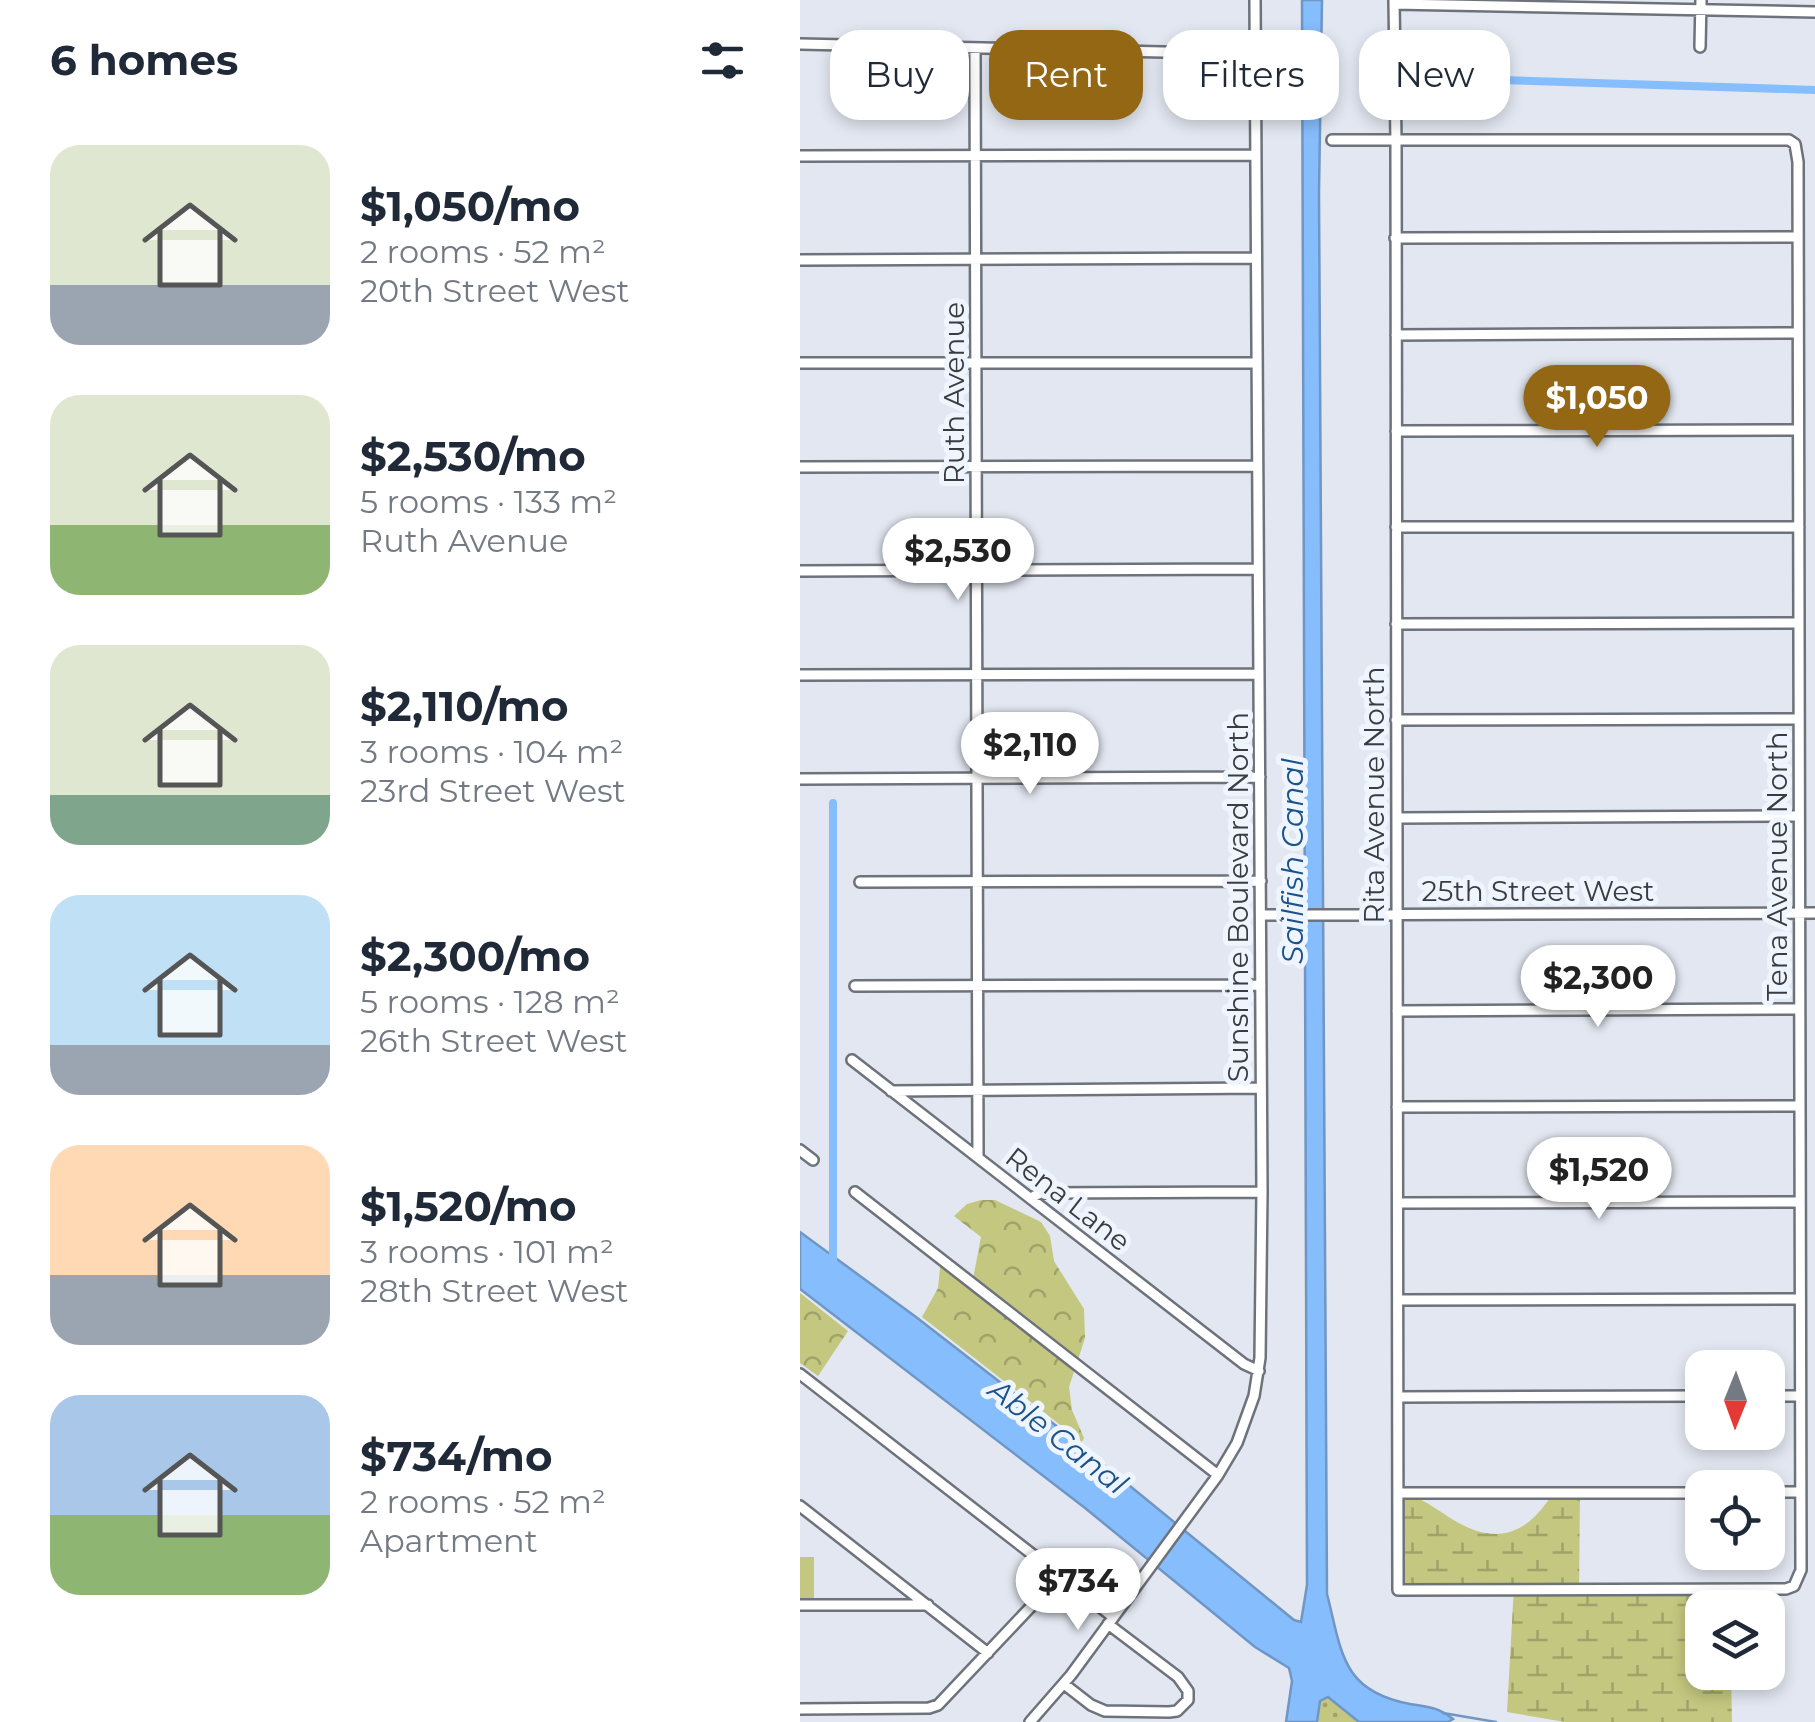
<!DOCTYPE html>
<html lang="en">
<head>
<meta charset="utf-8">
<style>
	:root { --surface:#fff; --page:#f6f6f7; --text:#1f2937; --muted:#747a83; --accent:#936713 }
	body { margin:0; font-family:Montserrat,sans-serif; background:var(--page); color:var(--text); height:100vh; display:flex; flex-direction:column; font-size:38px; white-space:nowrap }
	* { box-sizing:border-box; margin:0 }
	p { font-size:32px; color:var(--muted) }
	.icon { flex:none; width:55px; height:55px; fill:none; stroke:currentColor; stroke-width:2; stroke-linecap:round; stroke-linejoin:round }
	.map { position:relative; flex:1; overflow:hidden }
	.sheet { display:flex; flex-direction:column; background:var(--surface); width:800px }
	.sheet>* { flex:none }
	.guide { position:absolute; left:30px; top:30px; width:835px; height:90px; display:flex; gap:20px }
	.needle { width:65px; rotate:181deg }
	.buttons { position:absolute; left:885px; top:1350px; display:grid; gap:20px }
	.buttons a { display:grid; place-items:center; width:100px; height:100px; border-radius:20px; background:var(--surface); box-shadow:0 5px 15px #0003; font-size:50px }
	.price { position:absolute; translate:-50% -85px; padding:0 22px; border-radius:35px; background:#fff; color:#222; font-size:32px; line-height:65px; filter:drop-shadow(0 2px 5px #0008) }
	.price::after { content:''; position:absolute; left:50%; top:60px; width:30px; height:22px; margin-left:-15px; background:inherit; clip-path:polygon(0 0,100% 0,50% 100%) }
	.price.current { background:var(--accent); color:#fff }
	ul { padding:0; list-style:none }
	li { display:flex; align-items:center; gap:30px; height:250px; padding:0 50px }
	li span { display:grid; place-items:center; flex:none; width:280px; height:200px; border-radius:30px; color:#555 }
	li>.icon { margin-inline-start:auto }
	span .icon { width:120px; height:120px; fill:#fffc; stroke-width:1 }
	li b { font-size:42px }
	h2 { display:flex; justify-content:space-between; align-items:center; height:120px; padding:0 50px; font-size:42px }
	.chip { padding:0 35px; border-radius:30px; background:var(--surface); box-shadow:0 5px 15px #0003; font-size:35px; line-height:90px }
	.chip.current { background:var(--accent); color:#fff }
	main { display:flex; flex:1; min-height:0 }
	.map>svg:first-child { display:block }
	.grass { fill:#c3c77f }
	.forest { fill:url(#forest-crowns) }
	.wetland { fill:url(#wetland-marsh) }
	.park { fill:url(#park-dots) }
	.water { fill:#86bdfd; stroke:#6f96c4; stroke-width:2.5 }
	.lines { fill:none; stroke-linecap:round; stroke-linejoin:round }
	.stream { stroke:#6f96c4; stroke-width:2.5 }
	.canal { stroke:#86bdfd; stroke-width:8 }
	.minor-casing { stroke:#6e737b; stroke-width:14 }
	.minor { stroke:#fff; stroke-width:9 }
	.labels { text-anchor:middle; stroke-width:10; stroke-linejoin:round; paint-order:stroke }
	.street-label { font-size:28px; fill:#3a3c40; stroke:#eff5fe }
	.water-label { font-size:30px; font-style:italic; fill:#1a528b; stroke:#eff5fe }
</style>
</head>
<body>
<main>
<section class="sheet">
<h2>6 homes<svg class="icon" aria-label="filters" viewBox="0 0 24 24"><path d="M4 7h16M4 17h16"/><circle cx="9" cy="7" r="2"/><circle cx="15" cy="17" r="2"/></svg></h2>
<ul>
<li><span style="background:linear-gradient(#dfe7d0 70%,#9aa5b1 0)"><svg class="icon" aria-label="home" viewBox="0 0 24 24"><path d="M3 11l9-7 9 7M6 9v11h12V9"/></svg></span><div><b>$1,050/mo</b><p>2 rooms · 52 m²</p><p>20th Street West</p></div></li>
<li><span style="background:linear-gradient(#dfe7d0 65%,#8fb573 0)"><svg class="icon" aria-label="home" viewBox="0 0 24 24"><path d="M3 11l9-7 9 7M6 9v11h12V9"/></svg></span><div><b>$2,530/mo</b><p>5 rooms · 133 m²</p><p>Ruth Avenue</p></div></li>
<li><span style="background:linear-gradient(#dfe7d0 75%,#7fa58c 0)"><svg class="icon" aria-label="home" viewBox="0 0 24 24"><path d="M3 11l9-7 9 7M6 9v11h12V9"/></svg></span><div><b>$2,110/mo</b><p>3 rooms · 104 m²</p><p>23rd Street West</p></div></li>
<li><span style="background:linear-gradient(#bfe0f5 75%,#9aa5b1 0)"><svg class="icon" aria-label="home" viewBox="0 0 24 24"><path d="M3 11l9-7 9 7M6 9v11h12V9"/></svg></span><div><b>$2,300/mo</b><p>5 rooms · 128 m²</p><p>26th Street West</p></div></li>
<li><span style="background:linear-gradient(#ffd9b3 65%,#9aa5b1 0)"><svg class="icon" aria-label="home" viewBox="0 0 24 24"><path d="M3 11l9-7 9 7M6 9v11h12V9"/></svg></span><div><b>$1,520/mo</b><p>3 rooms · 101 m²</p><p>28th Street West</p></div></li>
<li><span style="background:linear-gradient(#a9c7e8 60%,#8fb573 0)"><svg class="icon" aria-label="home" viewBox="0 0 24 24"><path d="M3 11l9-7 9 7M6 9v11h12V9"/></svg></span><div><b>$734/mo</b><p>2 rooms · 52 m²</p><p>Apartment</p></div></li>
</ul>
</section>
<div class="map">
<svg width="1015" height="1722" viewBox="0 0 1015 1722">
	<defs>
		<pattern id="forest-crowns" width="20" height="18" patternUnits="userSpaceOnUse" patternTransform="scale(2.5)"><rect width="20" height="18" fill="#c3c77f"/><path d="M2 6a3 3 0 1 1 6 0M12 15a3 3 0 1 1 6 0" fill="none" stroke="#9fa369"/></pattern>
		<pattern id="wetland-marsh" width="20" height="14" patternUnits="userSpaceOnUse" patternTransform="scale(2.5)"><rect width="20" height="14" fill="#c3c77f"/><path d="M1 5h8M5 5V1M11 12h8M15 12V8" fill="none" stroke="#9fa369"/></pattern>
		<pattern id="park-dots" width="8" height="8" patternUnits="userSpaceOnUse" patternTransform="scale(2.5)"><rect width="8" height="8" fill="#c3c77f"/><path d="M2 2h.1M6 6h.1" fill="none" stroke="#9fa369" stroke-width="1.8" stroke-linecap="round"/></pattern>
	</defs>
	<rect width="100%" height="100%" fill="#e2e7f1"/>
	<!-- grass -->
	<path class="grass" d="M0 1557H14V1600L0 1604Z"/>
	<!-- forest -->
	<path class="forest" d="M181 1200H195L241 1222 250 1236 254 1261 284 1309 285 1338 269 1387 272 1410 284 1438 282 1442 122 1317 138 1288 141 1259 173 1279 181 1237 154 1216 167 1204Z
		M0 1293 48 1331 18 1376 0 1363Z"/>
	<!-- wetland -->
	<path class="wetland" d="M755 1490H780L779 1594 930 1596V1607L902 1608V1672L931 1673 932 1722H765L707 1712 714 1586 604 1584 597 1492C626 1496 643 1517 669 1528 710 1545 735 1523 755 1490Z"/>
	<!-- park -->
	<path class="park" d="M519 1666 622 1722H513Z"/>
	<!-- water -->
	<path class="water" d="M502 0H522L519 193 527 1594C542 1652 541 1691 610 1704 629 1707 638 1707 653 1719L648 1722H559L528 1697 520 1701 517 1722H486L492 1681 489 1668 455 1647 285 1508 0 1289V1232L116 1317 259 1428 494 1620 501 1622 507 1585Z"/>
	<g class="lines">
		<!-- stream -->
		<path class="stream" d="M643 1713 696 1722"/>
		<!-- canal -->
		<path class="canal" d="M611 77 1015 90
			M33 1268V803"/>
		<defs>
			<path id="minor" d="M594 4 1015 12
				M0 44 454 54
				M900 47 901 0
				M175 48 178 1157
				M532 140H989L995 144 998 162 1001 1570 994 1586 986 1589 598 1590 596 142 594 0
				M0 156 454 155
				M595 238 998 237
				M0 260 455 258
				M596 335 998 333
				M0 363H455
				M596 431 998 430
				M0 467 456 466
				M596 527H999
				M0 571 457 569
				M596 624 999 623
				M0 675 459 674
				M596 720 999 719
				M0 779 460 777
				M597 818 999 816
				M60 882 461 881
				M461 915 1015 913
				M55 986 461 985
				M597 1011 999 1009
				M52 1060 444 1364 459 1371
				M91 1091 461 1088
				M597 1107 999 1106
				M0 1150 13 1160
				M55 1192 418 1475
				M231 1198 240 1193 462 1192
				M598 1203 1000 1202
				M598 1300 1000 1299
				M0 1374 313 1617
				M968 1396H1000
				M598 1397 902 1396
				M968 1492H1001
				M598 1493H902
				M0 1506 188 1653
				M0 1605H128
				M264 1684 291 1705 305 1711 369 1712 377 1711 388 1700V1691L378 1677 308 1624
				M0 1709 129 1708 138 1705 260 1576
				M230 1722 271 1675 418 1475 437 1443 454 1396 460 1358 462 1192 455 0"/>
		</defs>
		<!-- minor casing -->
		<use href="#minor" class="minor-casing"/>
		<!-- minor -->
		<use href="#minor" class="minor"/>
	</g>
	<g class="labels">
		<!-- street labels -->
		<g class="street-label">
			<text transform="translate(154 393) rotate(-90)" y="10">Ruth Avenue</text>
			<text transform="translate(574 795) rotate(-90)" y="10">Rita Avenue North</text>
			<text transform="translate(977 866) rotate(-90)" y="10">Tena Avenue North</text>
			<text x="738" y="901">25th Street West</text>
			<text transform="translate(438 897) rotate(-90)" y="10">Sunshine Boulevard North</text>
			<text transform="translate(268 1199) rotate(38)" y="10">Rena Lane</text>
		</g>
		<!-- water labels -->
		<g class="water-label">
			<text transform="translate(493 861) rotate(-90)" y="10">Sailfish Canal</text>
			<text transform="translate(258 1437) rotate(38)" y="10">Able Canal</text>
		</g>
	</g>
</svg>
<div class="buttons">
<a><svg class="needle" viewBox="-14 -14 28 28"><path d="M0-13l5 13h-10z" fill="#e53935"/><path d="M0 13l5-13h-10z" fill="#747a83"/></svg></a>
<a><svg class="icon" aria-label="locate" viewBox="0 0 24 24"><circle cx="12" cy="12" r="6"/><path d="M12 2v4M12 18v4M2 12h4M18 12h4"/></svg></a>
<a><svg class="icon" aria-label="layers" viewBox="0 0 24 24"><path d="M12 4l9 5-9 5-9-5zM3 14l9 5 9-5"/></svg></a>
</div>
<b class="price current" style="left:797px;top:450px">$1,050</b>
<b class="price" style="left:158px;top:603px">$2,530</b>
<b class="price" style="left:230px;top:797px">$2,110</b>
<b class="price" style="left:798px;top:1030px">$2,300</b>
<b class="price" style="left:799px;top:1222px">$1,520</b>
<b class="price" style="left:278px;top:1633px">$734</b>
<div class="guide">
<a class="chip">Buy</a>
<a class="chip current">Rent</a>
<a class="chip">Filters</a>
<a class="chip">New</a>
</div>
</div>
</main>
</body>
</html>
